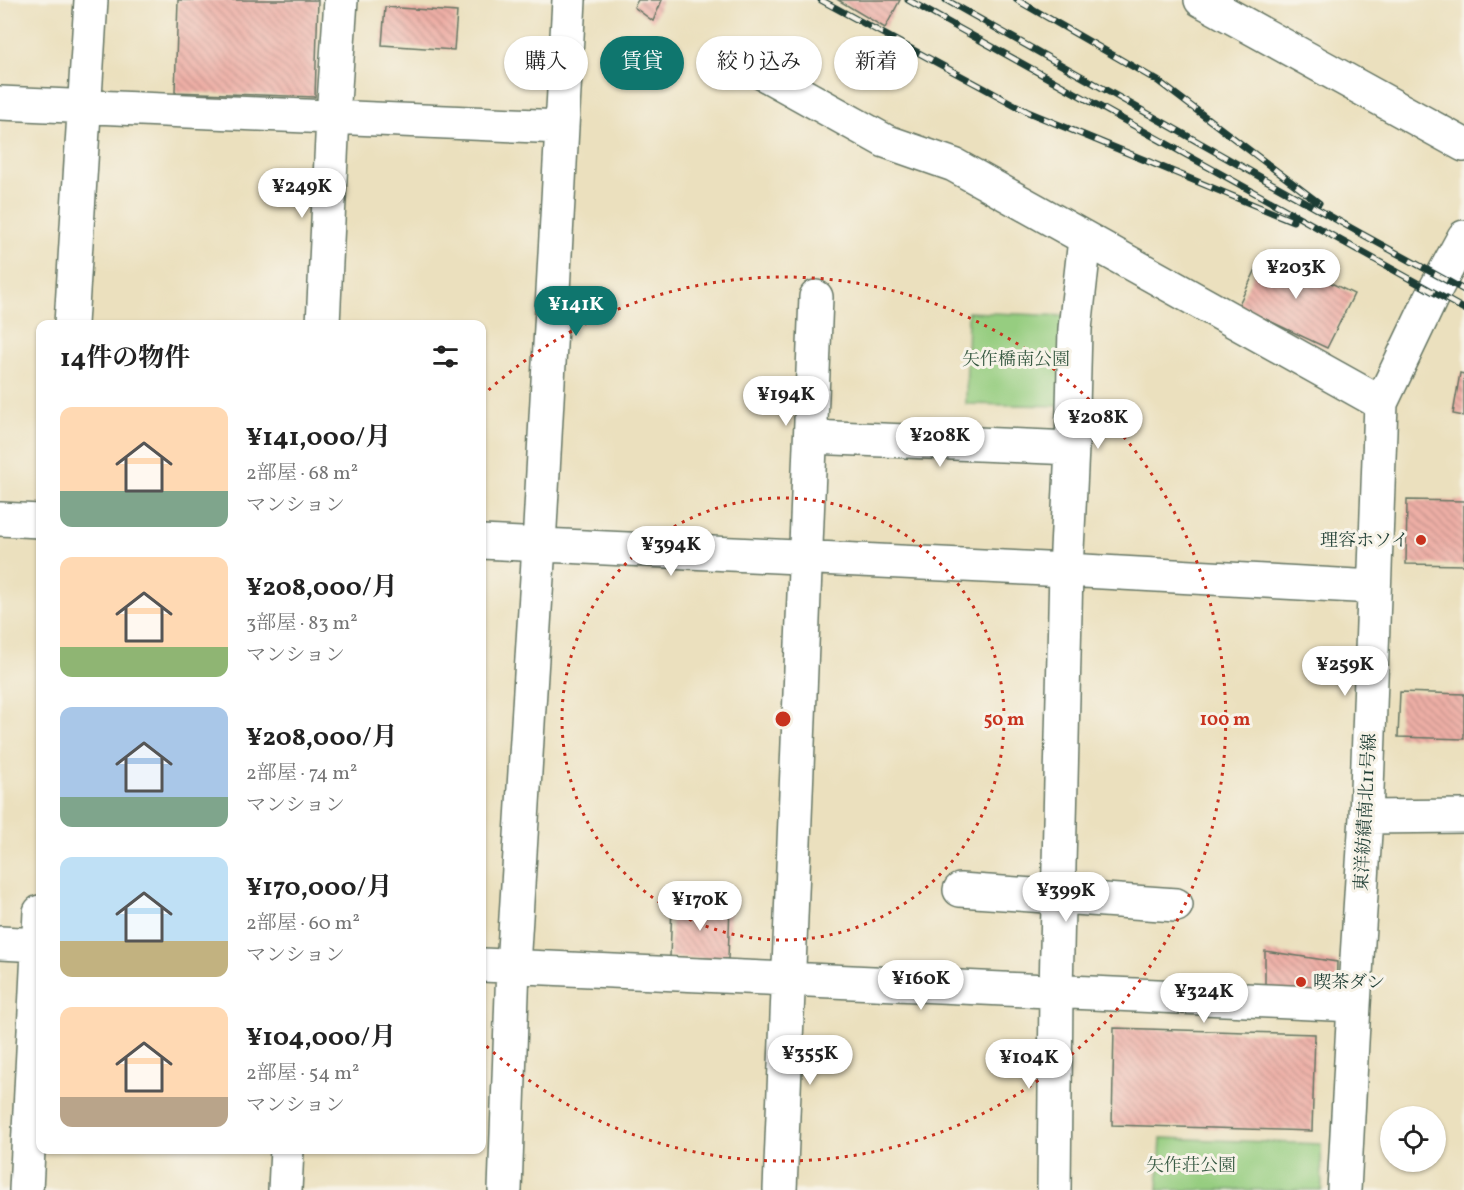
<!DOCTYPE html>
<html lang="ja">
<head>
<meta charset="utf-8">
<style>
	:root { --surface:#fff; --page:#f2f2f2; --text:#222; --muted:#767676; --accent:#0f766e }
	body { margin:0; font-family:Vollkorn,"Noto Serif JP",serif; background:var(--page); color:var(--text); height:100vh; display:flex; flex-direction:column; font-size:22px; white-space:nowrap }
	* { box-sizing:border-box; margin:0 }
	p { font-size:20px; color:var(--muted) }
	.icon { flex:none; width:33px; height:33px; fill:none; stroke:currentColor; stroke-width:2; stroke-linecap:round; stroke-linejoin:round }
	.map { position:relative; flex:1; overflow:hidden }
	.side { position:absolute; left:36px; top:320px; width:450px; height:834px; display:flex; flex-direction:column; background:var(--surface); border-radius:12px; box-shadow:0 2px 4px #0004 }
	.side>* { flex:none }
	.banner { position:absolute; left:504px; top:36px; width:570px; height:54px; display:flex; gap:12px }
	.fabs { position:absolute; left:1380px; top:1106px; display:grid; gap:12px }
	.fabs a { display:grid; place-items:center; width:66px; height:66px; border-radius:50%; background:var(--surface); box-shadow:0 2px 4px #0004; font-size:30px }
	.price { position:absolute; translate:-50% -51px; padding:0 14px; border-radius:21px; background:#fff; color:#222; font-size:20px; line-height:39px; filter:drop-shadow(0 2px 3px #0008) }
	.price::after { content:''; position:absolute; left:50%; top:36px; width:18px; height:14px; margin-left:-9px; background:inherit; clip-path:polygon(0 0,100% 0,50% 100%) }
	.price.current { background:var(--accent); color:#fff }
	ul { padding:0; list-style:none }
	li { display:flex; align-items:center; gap:18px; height:150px; padding:0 24px }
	li span { display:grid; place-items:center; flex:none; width:168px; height:120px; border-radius:12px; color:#555 }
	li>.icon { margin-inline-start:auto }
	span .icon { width:72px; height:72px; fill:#fffc; stroke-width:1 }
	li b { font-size:26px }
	h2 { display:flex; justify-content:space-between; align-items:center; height:72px; padding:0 24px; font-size:26px }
	.tag { padding:0 21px; border-radius:27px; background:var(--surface); box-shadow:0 2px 4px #0004; font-size:21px; line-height:54px }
	.tag.current { background:var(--accent); color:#fff }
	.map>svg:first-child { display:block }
	.green { fill:#96cd80; stroke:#5a855a; stroke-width:1.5 }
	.building { fill:url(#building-back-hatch) }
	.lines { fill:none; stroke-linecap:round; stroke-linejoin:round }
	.minor-casing { stroke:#667664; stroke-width:36 }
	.minor { stroke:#fff; stroke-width:33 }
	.rail-casing { stroke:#1f3d34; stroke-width:7 }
	.rail { stroke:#f7f3e8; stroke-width:4.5; stroke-dasharray:14; stroke-linecap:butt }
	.ring { fill:none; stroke:#c8321e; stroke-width:3; stroke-dasharray:3 6 }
	.poi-dot { fill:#c8321e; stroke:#f7f3e8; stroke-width:2 }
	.labels { text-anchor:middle; stroke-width:6; stroke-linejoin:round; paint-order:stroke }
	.park-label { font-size:18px; fill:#375a43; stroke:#f7f3e8 }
	.poi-label { font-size:18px; fill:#1f3d34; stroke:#f7f3e8; text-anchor:end }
	.street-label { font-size:18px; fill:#1f3d34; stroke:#f7f3e8 }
	.centre { fill:#c8321e; stroke:#f7f3e8; stroke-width:3 }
	.ring-label { font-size:18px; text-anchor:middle; font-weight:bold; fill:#c8321e; stroke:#f7f3e8; stroke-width:6; stroke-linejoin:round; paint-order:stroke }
</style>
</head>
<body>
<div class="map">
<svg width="1464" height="1190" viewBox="0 0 1464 1190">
	<defs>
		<pattern id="building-back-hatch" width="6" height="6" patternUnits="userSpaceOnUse" patternTransform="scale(1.5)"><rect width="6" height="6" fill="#eeafa6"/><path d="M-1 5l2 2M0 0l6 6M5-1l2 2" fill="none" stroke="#c09088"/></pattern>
	</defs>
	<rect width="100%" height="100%" fill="#f7f3e8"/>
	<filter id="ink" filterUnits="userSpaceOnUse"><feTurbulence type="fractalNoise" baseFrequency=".0167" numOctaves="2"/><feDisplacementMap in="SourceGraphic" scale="12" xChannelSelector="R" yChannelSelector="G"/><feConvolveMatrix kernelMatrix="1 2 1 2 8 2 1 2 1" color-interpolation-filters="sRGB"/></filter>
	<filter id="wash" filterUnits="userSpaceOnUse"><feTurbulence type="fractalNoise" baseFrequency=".008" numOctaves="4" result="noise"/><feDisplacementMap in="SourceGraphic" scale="24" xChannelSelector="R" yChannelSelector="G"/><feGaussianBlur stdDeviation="1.35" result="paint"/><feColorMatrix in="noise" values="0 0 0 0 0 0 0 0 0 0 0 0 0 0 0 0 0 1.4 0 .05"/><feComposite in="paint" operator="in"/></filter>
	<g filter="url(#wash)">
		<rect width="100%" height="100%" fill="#ebe0be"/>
		<!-- green -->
		<path class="green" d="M968 312 1066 316V406L966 404Z
			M1161 1138 1321 1144 1322 1190H1158Z"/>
		<g id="blocks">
			<!-- building -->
			<path class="building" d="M178 0H318L315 97 175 92Z
				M638 0H662L653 21 634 7Z
				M838 0H900L885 28Z
				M385 7 457 12 454 50 382 45Z
				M1265 251 1354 294 1327 348 1238 306Z
				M1460 373 1464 374V416L1453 414Z
				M1407 500 1464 501V565L1406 564Z
				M1400 692 1464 694V739L1398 737Z
				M672 905 730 907 728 959 670 957Z
				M1265 951 1337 962 1336 995H1265Z
				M1114 1028 1315 1034 1312 1131 1112 1125Z"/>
		</g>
	</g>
	<g filter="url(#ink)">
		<use href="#blocks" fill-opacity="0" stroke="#667664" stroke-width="1.5"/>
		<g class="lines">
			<defs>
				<path id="minor" d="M1201 0 1464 145
					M743 62 885 141 954 165 1381 403
					M0 103 562 127
					M71 324 91 0
					M323 324 333 117 341 0
					M811 437 1072 448
					M0 519 40 521
					M482 542 1066 570 1374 587
					M1366 817 1464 816
					M960 890 1176 905
					M0 943 40 945
					M482 965 1354 1005
					M26 1190 40 912
					M285 1190 287 1149
					M505 1190 513 966 539 545 569 0
					M780 1190 816 297
					M1054 1190 1056 991 1066 570 1072 448 1075 329 1085 239
					M1344 1190 1354 1005 1366 817 1381 403 1434 292 1464 237"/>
			</defs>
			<!-- minor casing -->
			<use href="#minor" class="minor-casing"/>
			<!-- minor -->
			<use href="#minor" class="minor"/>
			<defs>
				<path id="rail" d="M821 0 1028 112 1293 221
					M908 0 1464 309
					M946 0 1360 233 1464 290
					M1017 0 1158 81 1319 203"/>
			</defs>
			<!-- rail casing -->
			<use href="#rail" class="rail-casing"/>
			<!-- rail -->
			<use href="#rail" class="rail"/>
		</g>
	</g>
	<!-- distance rings -->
	<g class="ring">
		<circle cx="783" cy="719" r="221"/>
		<path d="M482 396A442 442 0 1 1 482 1042"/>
	</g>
	<!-- markers -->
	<g class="poi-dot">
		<circle cx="1421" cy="540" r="6"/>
		<circle cx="1301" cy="982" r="6"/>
	</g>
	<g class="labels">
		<!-- park labels -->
		<g class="park-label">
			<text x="1016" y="365">矢作橋南公園</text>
			<text x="1191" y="1171">矢作荘公園</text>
		</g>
		<!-- poi labels -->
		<g class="poi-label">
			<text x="1409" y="546">理容ホソイ</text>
			<text x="1313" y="988" text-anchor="start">喫茶ダン</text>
		</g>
		<!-- street labels -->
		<g class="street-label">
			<text transform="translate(1365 812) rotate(-87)" y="6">東洋紡績南北11号線</text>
		</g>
	</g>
	<circle cx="783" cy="719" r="9" class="centre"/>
	<g class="ring-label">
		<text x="1004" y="725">50 m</text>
		<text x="1225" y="725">100 m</text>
	</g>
</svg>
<div class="fabs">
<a><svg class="icon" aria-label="locate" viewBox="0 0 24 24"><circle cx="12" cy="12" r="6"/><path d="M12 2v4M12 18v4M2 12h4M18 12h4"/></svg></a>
</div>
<b class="price" style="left:302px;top:219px">¥249K</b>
<b class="price" style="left:1296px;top:300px">¥203K</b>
<b class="price current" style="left:576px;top:337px">¥141K</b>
<b class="price" style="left:786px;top:427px">¥194K</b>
<b class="price" style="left:1098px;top:450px">¥208K</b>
<b class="price" style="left:940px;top:468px">¥208K</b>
<b class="price" style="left:671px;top:577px">¥394K</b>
<b class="price" style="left:1345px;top:697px">¥259K</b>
<b class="price" style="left:1066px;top:923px">¥399K</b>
<b class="price" style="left:700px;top:932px">¥170K</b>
<b class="price" style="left:921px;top:1011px">¥160K</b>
<b class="price" style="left:1204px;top:1024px">¥324K</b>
<b class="price" style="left:810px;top:1086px">¥355K</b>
<b class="price" style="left:1029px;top:1090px">¥104K</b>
<div class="banner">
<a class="tag">購入</a>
<a class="tag current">賃貸</a>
<a class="tag">絞り込み</a>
<a class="tag">新着</a>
</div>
<section class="side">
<h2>14件の物件<svg class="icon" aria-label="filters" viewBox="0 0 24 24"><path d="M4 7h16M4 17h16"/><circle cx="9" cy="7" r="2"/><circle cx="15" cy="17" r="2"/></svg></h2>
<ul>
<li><span style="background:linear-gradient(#ffd9b3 70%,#7fa58c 0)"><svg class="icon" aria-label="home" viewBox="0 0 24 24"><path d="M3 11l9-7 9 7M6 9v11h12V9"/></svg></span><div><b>¥141,000/月</b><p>2部屋 · 68 m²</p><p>マンション</p></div></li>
<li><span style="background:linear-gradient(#ffd9b3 75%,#8fb573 0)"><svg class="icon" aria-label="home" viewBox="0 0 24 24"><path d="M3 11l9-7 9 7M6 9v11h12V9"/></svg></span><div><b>¥208,000/月</b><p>3部屋 · 83 m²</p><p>マンション</p></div></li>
<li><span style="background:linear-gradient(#a9c7e8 75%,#7fa58c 0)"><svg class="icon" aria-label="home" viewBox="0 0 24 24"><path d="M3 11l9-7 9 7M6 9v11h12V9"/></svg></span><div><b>¥208,000/月</b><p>2部屋 · 74 m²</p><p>マンション</p></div></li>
<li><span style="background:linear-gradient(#bfe0f5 70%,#c2b280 0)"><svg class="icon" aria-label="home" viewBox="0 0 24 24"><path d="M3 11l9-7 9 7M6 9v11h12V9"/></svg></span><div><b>¥170,000/月</b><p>2部屋 · 60 m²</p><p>マンション</p></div></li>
<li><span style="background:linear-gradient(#ffd9b3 75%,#b9a48a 0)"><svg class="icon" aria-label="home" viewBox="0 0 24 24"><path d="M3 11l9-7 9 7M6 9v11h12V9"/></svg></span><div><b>¥104,000/月</b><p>2部屋 · 54 m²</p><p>マンション</p></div></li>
</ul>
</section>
</div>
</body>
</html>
